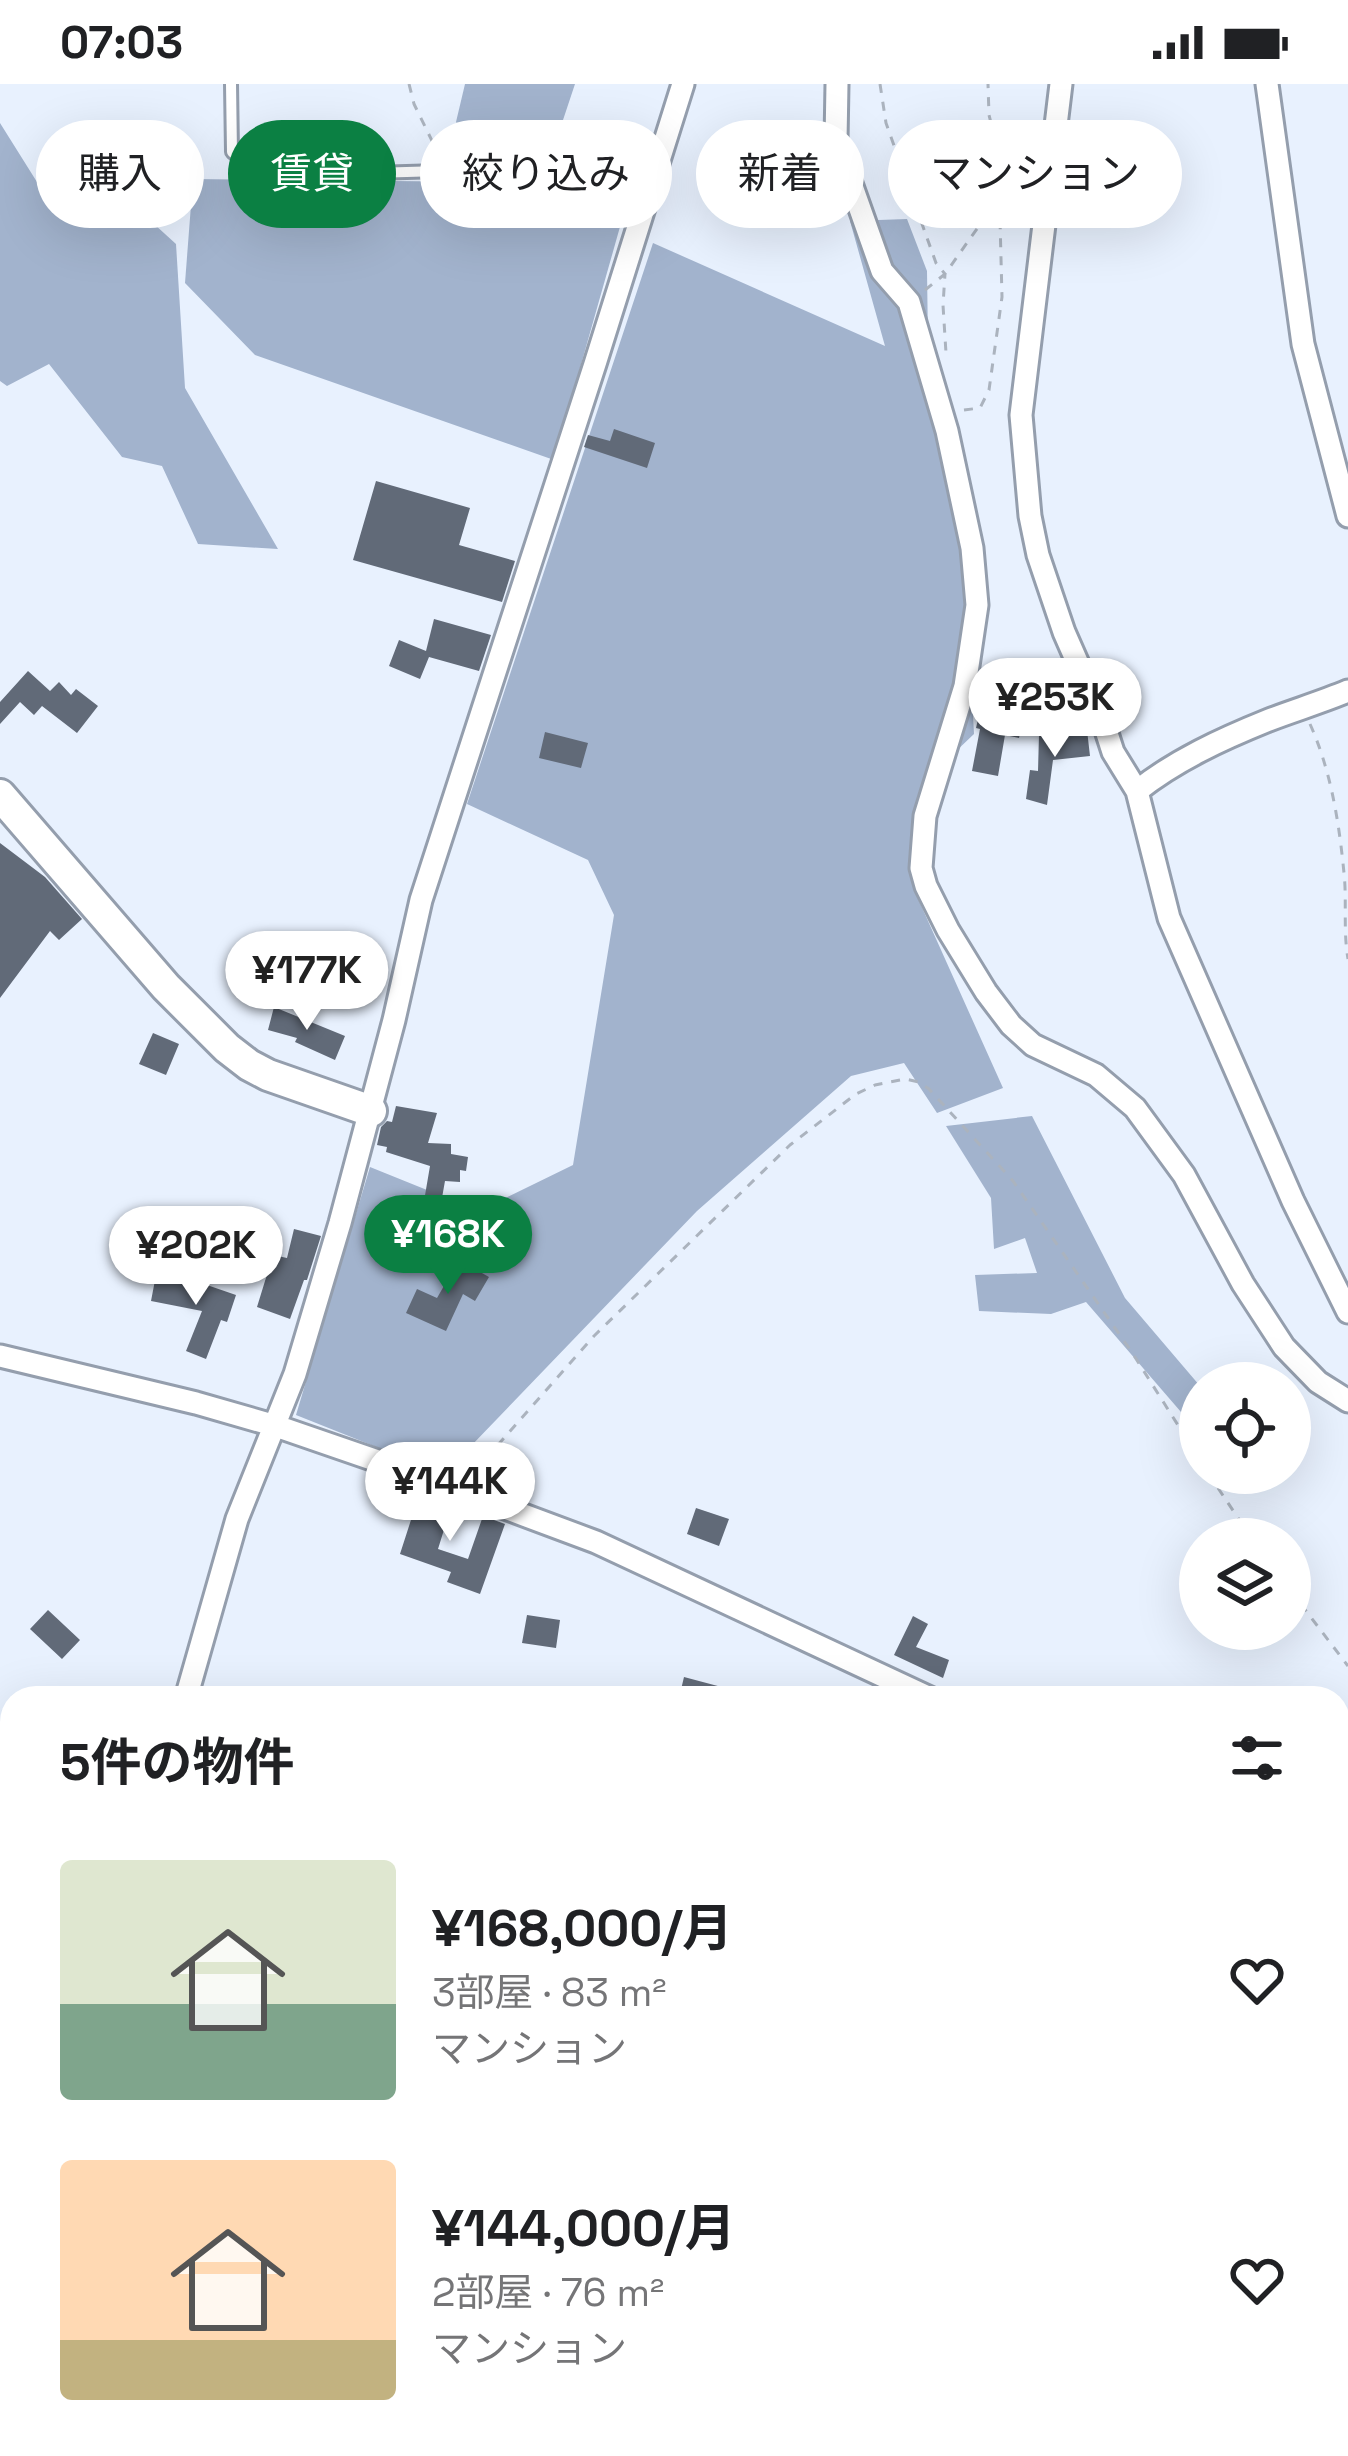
<!DOCTYPE html>
<html lang="ja">
<head>
<meta charset="utf-8">
<style>
	:root { --surface:#fff; --page:#f2f2f2; --text:#202124; --muted:#757577; --accent:#0b8043 }
	body { margin:0; font-family:"Space Grotesk","Noto Sans JP",sans-serif; background:var(--page); color:var(--text); height:100vh; display:flex; flex-direction:column; font-size:45px; white-space:nowrap }
	* { box-sizing:border-box; margin:0 }
	p { font-size:39px; color:var(--muted) }
	.icon { flex:none; width:66px; height:66px; fill:none; stroke:currentColor; stroke-width:2; stroke-linecap:round; stroke-linejoin:round }
	.map { position:relative; flex:1; overflow:hidden }
	.side { position:absolute; left:0px; top:1602px; width:1350px; height:771px; display:flex; flex-direction:column; background:var(--surface); border-radius:36px 36px 0 0; box-shadow:0 12px 48px #0002 }
	.side>* { flex:none }
	.guide { position:absolute; left:36px; top:36px; width:1278px; height:108px; display:flex; gap:24px }
	.fabs { position:absolute; left:1179px; top:1278px; display:grid; gap:24px }
	.fabs a { display:grid; place-items:center; width:132px; height:132px; border-radius:50%; background:var(--surface); box-shadow:0 12px 48px #0002; font-size:60px }
	.price { position:absolute; translate:-50% -102px; padding:0 27px; border-radius:42px; background:#fff; color:#222; font-size:39px; line-height:78px; filter:drop-shadow(0 3px 6px #0008) }
	.price::after { content:''; position:absolute; left:50%; top:72px; width:36px; height:27px; margin-left:-18px; background:inherit; clip-path:polygon(0 0,100% 0,50% 100%) }
	.price.current { background:var(--accent); color:#fff }
	ul { padding:0; list-style:none }
	li { display:flex; align-items:center; gap:36px; height:300px; padding:0 60px }
	li span { display:grid; place-items:center; flex:none; width:336px; height:240px; border-radius:12px; color:#555 }
	li>.icon { margin-inline-start:auto }
	span .icon { width:144px; height:144px; fill:#fffc; stroke-width:1 }
	li b { font-size:51px }
	h2 { display:flex; justify-content:space-between; align-items:center; height:144px; padding:0 60px; font-size:51px }
	.tag { padding:0 42px; border-radius:54px; background:var(--surface); box-shadow:0 12px 48px #0002; font-size:42px; line-height:108px }
	.tag.current { background:var(--accent); color:#fff }
	.status { display:flex; justify-content:space-between; align-items:center; height:84px; padding:0 60px; background:var(--surface); direction:ltr }
	.status svg { height:33px; fill:currentColor }
	.map>svg:first-child { display:block }
	.forest { fill:#a2b3cd }
	.building { fill:#616a78 }
	.lines { fill:none; stroke-linecap:round; stroke-linejoin:round }
	.lane-casing { stroke:#949ead; stroke-width:16 }
	.street-casing { stroke:#949ead; stroke-width:27 }
	.secondary-casing { stroke:#949ead; stroke-width:36 }
	.highway-casing { stroke:#949ead; stroke-width:45 }
	.path { stroke:#abb3be; stroke-width:3; stroke-dasharray:9 9; stroke-linecap:butt }
	.lane { stroke:#fff; stroke-width:10 }
	.street { stroke:#fff; stroke-width:21 }
	.secondary { stroke:#fff; stroke-width:30 }
	.highway { stroke:#fff; stroke-width:39 }
</style>
</head>
<body>
<div class="status"><b>07:03</b><svg viewBox="0 0 49 12"><path d="M0 12V9h3v3zM5 12V6h3v6zM10 12V3h3v9zM15 12V0h3v12zM26 1h20v11H26zM47 4h2v5h-2z"/></svg></div>
<div class="map">
<svg width="1348" height="2372" viewBox="0 0 1348 2372">
	<rect width="100%" height="100%" fill="#e8f1fe"/>
	<!-- forest -->
	<path class="forest" d="M465 0H575L559 48 594 68 585 83 467 78 456 38Z
		M0 39 42 106 120 109 176 160 185 304 278 465 198 460 162 382 122 373 49 280 7 302 0 297Z
		M193 95 593 99 629 111 554 376 255 271 185 199Z
		M907 135 927 187 928 257 967 518 974 650 931 691 916 742 915 808 1003 1004 937 1029 904 979 851 992 697 1127 444 1390 296 1331 370 1083 479 1127 573 1081 614 831 588 776 467 720 653 159 885 262 850 137Z
		M1032 1032 1125 1214 1200 1302V1350L1086 1218 1051 1230 979 1227 975 1191 1037 1189 1025 1154 994 1165 991 1114 946 1042Z"/>
	<!-- building -->
	<path class="building" d="M614 345 655 359 647 384 584 363 588 351 610 357Z
		M376 397 470 424 459 461 515 477 502 518 353 476Z
		M434 535 491 551 479 587 429 573 420 595 389 582 399 556 426 567Z
		M28 587 50 607 59 598 71 611 76 605 98 622 77 649 42 622 34 631 20 618 0 640V618Z
		M982 618 1025 628 1019 654 1005 651 998 692 972 687 980 645 976 644Z
		M1087 646 1090 672 1053 676 1047 721 1026 715 1030 686 1038 687 1039 651Z
		M545 648 588 659 581 684 539 674Z
		M0 759 45 793 82 835 59 856 50 847 0 914Z
		M274 923 345 952 335 976 295 958 297 954 268 946Z
		M153 949 179 960 166 991 139 980Z
		M396 1022 437 1029 428 1059 451 1060V1070L468 1073 466 1087 460 1086V1098L445 1097 440 1125 423 1123 430 1082 386 1068 387 1063 377 1061 381 1043 387 1037 392 1038Z
		M294 1145 321 1152 307 1196H304L290 1235 257 1223 273 1171 287 1174Z
		M459 1176 489 1193 475 1217 463 1210 446 1247 406 1229 417 1205 437 1214Z
		M156 1191 204 1200 236 1211 227 1238 221 1236 206 1275 186 1267 202 1227 151 1217Z
		M420 1408 452 1420 438 1465 468 1475 483 1432 505 1440 480 1510 447 1498 451 1488 400 1470Z
		M696 1424 729 1435 719 1462 687 1450Z
		M48 1526 80 1556 62 1575 30 1545Z
		M527 1531 560 1536 556 1564 522 1559Z
		M913 1532 928 1540 916 1563 949 1576 943 1594 894 1571Z
		M684 1593 744 1609V1614H679Z"/>
	<g class="lines">
		<defs>
			<path id="lane" d="M231 0 232 68 242 76 270 77 290 86 340 90 473 86 598 90 633 101 648 110"/>
			<path id="street" d="M837 0 836 57 882 187 909 218 947 347 972 464 977 521 965 602 925 732 921 784 926 802 948 846 986 908 1011 941 1033 961 1096 991 1135 1024 1184 1091 1243 1200 1284 1263 1318 1298 1348 1317
				M1061 0 1021 331 1030 432 1038 471 1064 548 1103 637 1113 668 1137 707 1169 834 1293 1117 1348 1228
				M1267 0 1303 260 1348 432
				M1137 707C1176 676 1222 655 1269 636 1295 626 1322 618 1348 607
				M0 1272 196 1319 276 1342 395 1383 596 1458 930 1614
				M186 1614 237 1435 295 1290 340 1139 394 936 421 816 595 280 683 0
				M1338 1796 1348 1801
				M0 2372H1"/>
			<path id="secondary" d="M0 711 166 903 227 964 249 981 268 991 371 1027"/>
			<path id="highway" d="M0 1852 12 1851
				M1338 1988 1348 1991"/>
		</defs>
		<!-- lane casing -->
		<use href="#lane" class="lane-casing"/>
		<!-- street casing -->
		<use href="#street" class="street-casing"/>
		<!-- secondary casing -->
		<use href="#secondary" class="secondary-casing"/>
		<!-- highway casing -->
		<use href="#highway" class="highway-casing"/>
		<!-- path -->
		<path class="path" d="M409 0 414 20 439 71
			M880 0 886 39 936 179 945 190 943 221 946 269
			M925 206 945 190 998 115 1032 74
			M964 326 980 324 989 306 1002 213 1000 136 998 115 989 98 993 47 989 31 988 0
			M1310 640C1331 687 1339 738 1344 789 1347 817 1343 846 1348 875
			M474 1388 594 1252 790 1061 856 1010 875 1001 905 995 919 998 929 1005 1013 1097 1133 1270 1200 1376
			M1208 1389 1252 1455
			M1290 1506 1348 1582"/>
		<!-- lane -->
		<use href="#lane" class="lane"/>
		<!-- street -->
		<use href="#street" class="street"/>
		<!-- secondary -->
		<use href="#secondary" class="secondary"/>
		<!-- highway -->
		<use href="#highway" class="highway"/>
	</g>
</svg>
<div class="fabs">
<a><svg class="icon" aria-label="locate" viewBox="0 0 24 24"><circle cx="12" cy="12" r="6"/><path d="M12 2v4M12 18v4M2 12h4M18 12h4"/></svg></a>
<a><svg class="icon" aria-label="layers" viewBox="0 0 24 24"><path d="M12 4l9 5-9 5-9-5zM3 14l9 5 9-5"/></svg></a>
</div>
<b class="price" style="left:1055px;top:676px">¥253K</b>
<b class="price" style="left:307px;top:949px">¥177K</b>
<b class="price current" style="left:448px;top:1213px">¥168K</b>
<b class="price" style="left:196px;top:1224px">¥202K</b>
<b class="price" style="left:450px;top:1460px">¥144K</b>
<div class="guide">
<a class="tag">購入</a>
<a class="tag current">賃貸</a>
<a class="tag">絞り込み</a>
<a class="tag">新着</a>
<a class="tag">マンション</a>
</div>
<section class="side">
<h2>5件の物件<svg class="icon" aria-label="filters" viewBox="0 0 24 24"><path d="M4 7h16M4 17h16"/><circle cx="9" cy="7" r="2"/><circle cx="15" cy="17" r="2"/></svg></h2>
<ul>
<li><span style="background:linear-gradient(#dfe7d0 60%,#7fa58c 0)"><svg class="icon" aria-label="home" viewBox="0 0 24 24"><path d="M3 11l9-7 9 7M6 9v11h12V9"/></svg></span><div><b>¥168,000/月</b><p>3部屋 · 83 m²</p><p>マンション</p></div><svg class="icon" aria-label="heart" viewBox="0 0 24 24"><path d="M12 20l-8-8c-3-5 5-10 8-4 3-6 11-1 8 4z"/></svg></li>
<li><span style="background:linear-gradient(#ffd9b3 75%,#c2b280 0)"><svg class="icon" aria-label="home" viewBox="0 0 24 24"><path d="M3 11l9-7 9 7M6 9v11h12V9"/></svg></span><div><b>¥144,000/月</b><p>2部屋 · 76 m²</p><p>マンション</p></div><svg class="icon" aria-label="heart" viewBox="0 0 24 24"><path d="M12 20l-8-8c-3-5 5-10 8-4 3-6 11-1 8 4z"/></svg></li>
</ul>
</section>
</div>
</body>
</html>
